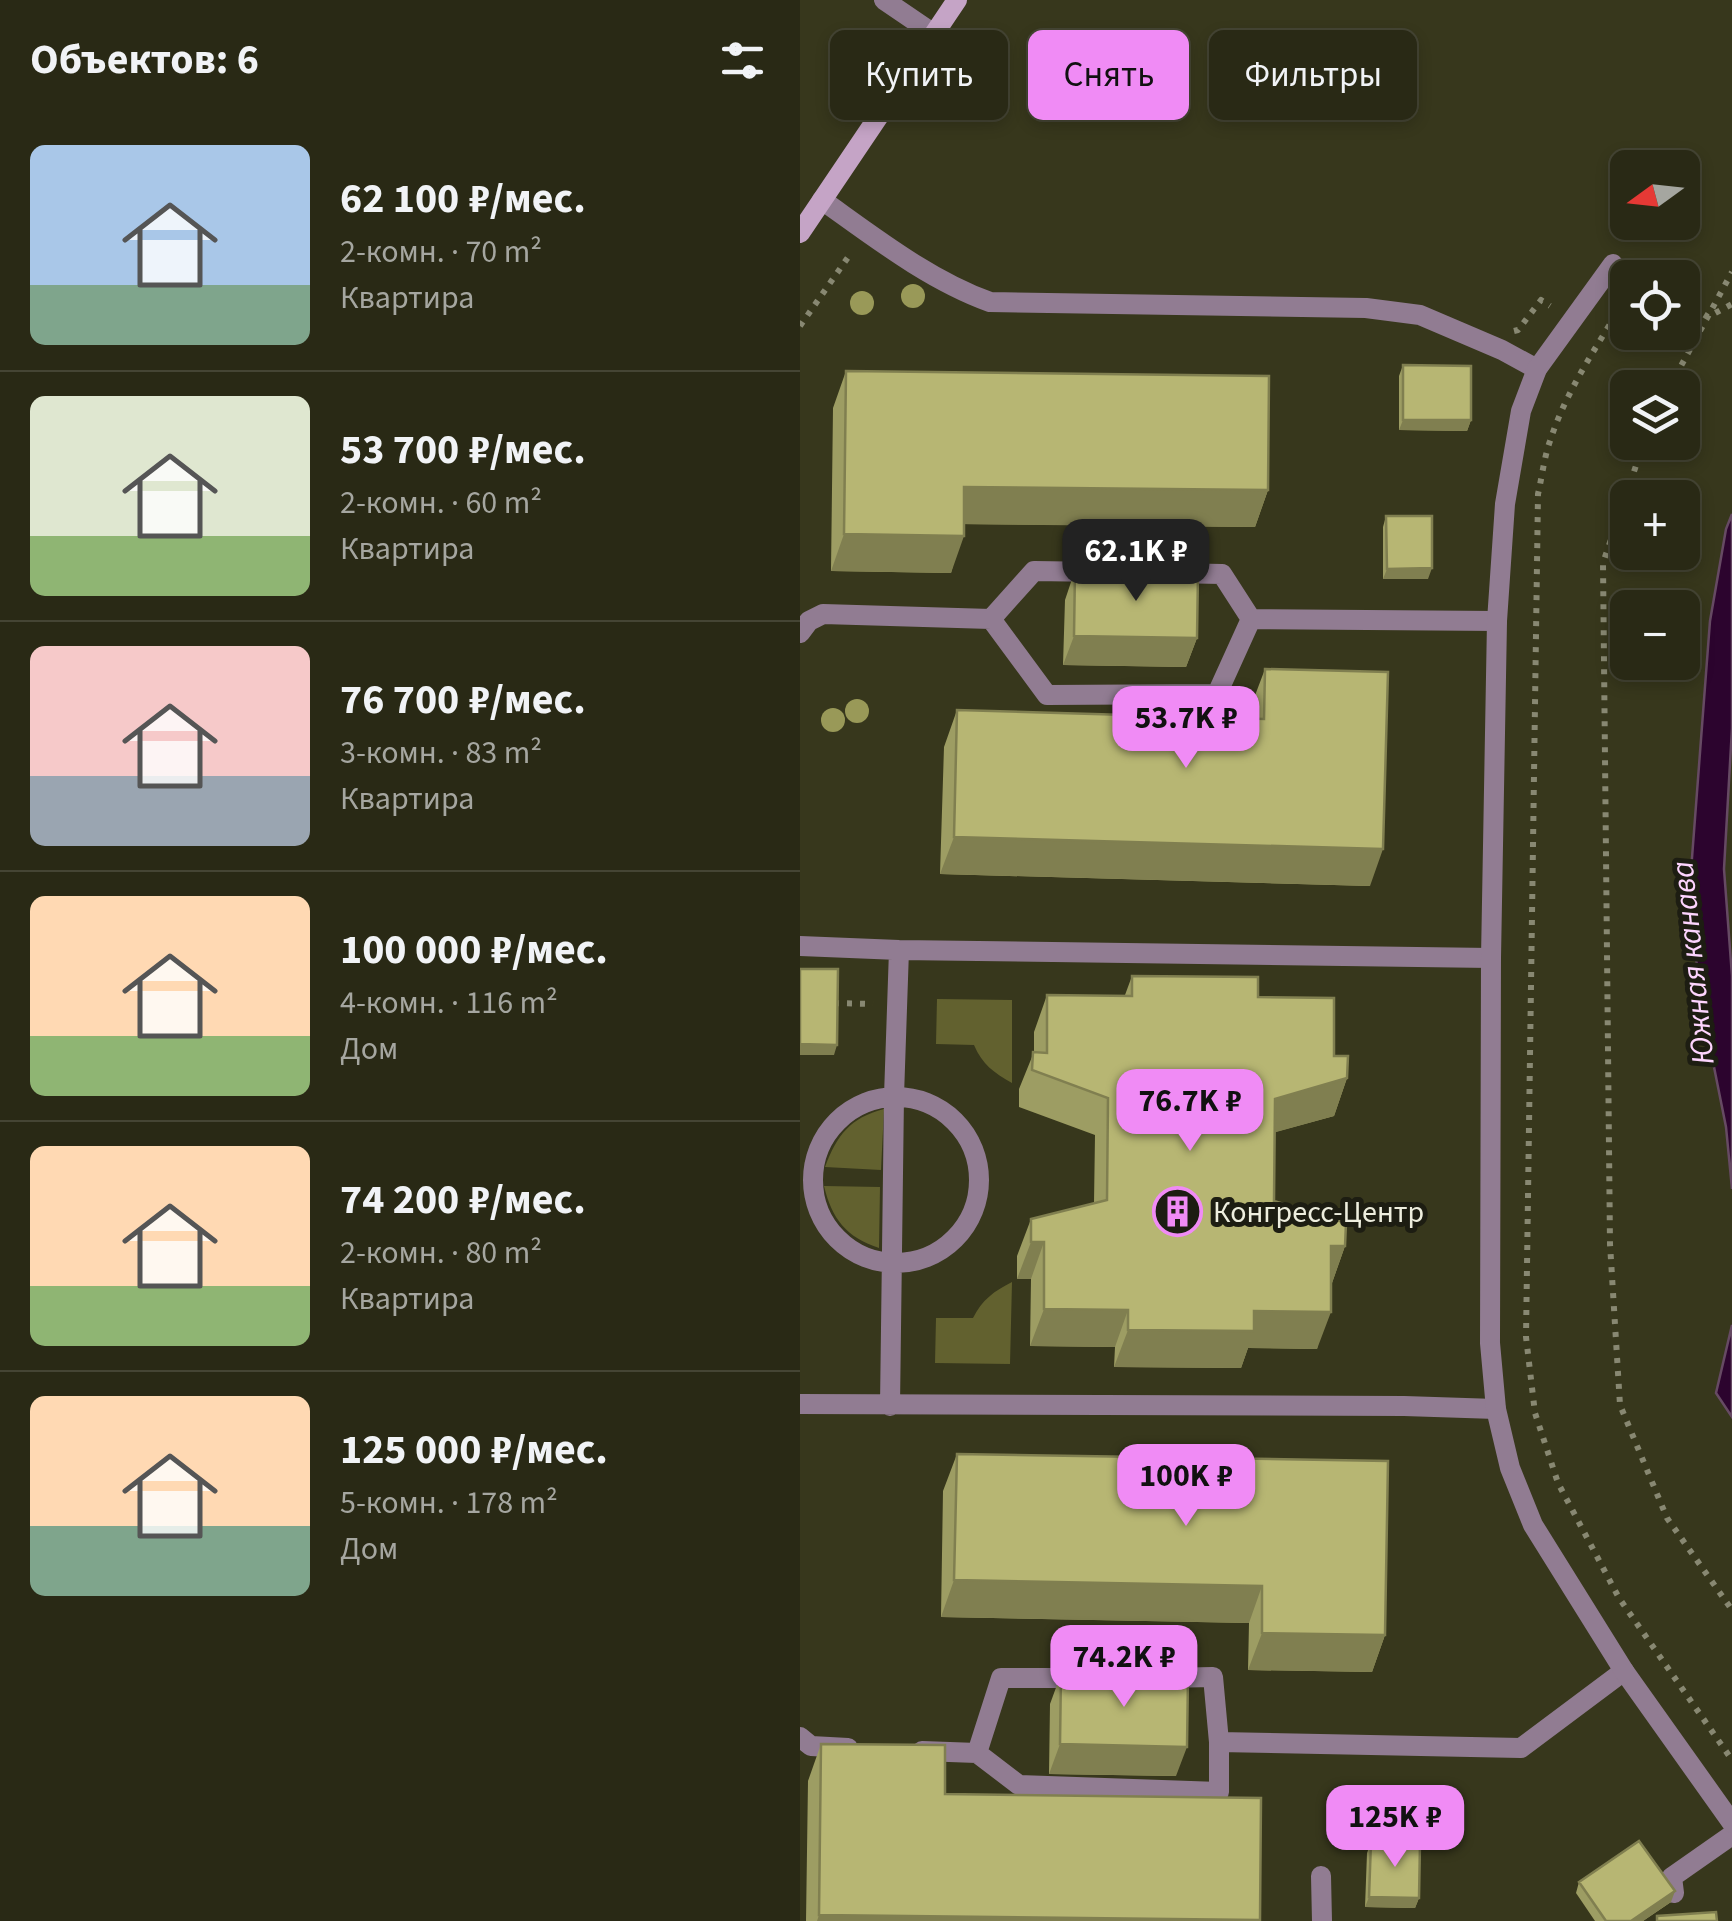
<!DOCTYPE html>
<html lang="ru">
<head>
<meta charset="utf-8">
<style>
	:root { --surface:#292915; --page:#353522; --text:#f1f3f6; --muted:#a5a6a0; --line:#454534; --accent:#f08bf5 }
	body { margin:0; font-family:"Source Sans 3",sans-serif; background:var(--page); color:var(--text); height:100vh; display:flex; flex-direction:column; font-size:38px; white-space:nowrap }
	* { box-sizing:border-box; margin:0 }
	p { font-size:32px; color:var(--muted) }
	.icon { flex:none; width:55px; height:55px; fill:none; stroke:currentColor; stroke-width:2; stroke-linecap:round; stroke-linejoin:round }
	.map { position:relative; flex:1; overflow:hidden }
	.sheet { display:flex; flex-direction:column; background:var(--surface); width:800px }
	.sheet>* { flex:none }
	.top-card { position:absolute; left:30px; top:30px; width:750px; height:90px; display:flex; gap:20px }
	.needle { width:65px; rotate:255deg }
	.buttons { position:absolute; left:810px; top:150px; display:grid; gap:20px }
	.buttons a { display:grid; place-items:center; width:90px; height:90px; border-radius:15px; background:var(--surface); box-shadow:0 5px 15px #0003,0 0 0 2px var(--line); font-size:50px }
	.price { position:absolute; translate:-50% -85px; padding:0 22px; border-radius:20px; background:var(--accent); color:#111; font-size:32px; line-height:65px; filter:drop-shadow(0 2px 5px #0008) }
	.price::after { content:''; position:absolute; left:50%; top:60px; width:30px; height:22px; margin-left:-15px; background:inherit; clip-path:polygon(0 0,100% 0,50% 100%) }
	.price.selected { background:#222; color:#fff }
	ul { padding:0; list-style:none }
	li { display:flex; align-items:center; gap:30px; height:250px; padding:0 30px }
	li+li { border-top:2px solid var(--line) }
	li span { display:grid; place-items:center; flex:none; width:280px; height:200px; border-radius:15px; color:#555 }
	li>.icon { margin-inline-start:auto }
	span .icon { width:120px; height:120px; fill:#fffc; stroke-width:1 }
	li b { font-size:42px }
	h2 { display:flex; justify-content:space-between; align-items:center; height:120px; padding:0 30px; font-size:42px }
	.chip { padding:0 35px; border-radius:15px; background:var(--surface); box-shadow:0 5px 15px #0003,0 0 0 2px var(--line); font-size:35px; line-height:90px }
	.chip.selected { background:var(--accent); color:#111 }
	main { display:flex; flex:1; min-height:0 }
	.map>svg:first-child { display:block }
	.green { fill:#62612f }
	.water { fill:#2c042e; stroke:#664a63; stroke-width:2.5 }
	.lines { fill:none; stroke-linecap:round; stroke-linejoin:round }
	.path { stroke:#888872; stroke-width:6; stroke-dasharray:5 8; stroke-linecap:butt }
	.lane { stroke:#917c92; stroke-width:20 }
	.street { stroke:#917c92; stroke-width:20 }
	.secondary { stroke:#c5a4c6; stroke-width:20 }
	.tree { fill:#999958 }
	.wall { fill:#9d9d63 }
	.shaded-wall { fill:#807f50 }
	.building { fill:#b7b673; stroke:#807f50; stroke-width:2.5 }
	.labels { text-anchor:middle; stroke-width:10; stroke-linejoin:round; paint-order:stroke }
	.poi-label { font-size:30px; fill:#eeeede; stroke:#1d1d12; text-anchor:start }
	.water-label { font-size:32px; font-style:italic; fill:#fdd4fe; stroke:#1d1d12 }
</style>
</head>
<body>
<main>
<section class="sheet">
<h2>Объектов: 6<svg class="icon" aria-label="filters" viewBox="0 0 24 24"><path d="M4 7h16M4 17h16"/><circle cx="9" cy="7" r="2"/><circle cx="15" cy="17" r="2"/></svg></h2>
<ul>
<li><span style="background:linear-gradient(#a9c7e8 70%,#7fa58c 0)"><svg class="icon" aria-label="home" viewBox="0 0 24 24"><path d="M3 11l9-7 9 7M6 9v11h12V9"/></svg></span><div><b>62 100 ₽/мес.</b><p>2-комн. · 70 m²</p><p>Квартира</p></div></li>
<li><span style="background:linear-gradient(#dfe7d0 70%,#8fb573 0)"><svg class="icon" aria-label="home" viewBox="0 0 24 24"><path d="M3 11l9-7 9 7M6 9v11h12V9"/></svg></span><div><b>53 700 ₽/мес.</b><p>2-комн. · 60 m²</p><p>Квартира</p></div></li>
<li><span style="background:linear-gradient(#f6c9c9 65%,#9aa5b1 0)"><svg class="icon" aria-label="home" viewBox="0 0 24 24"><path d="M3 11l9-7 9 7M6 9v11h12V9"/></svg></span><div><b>76 700 ₽/мес.</b><p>3-комн. · 83 m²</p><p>Квартира</p></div></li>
<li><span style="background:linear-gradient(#ffd9b3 70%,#8fb573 0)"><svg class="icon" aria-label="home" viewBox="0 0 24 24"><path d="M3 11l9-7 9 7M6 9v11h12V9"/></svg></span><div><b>100 000 ₽/мес.</b><p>4-комн. · 116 m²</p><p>Дом</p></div></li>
<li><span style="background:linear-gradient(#ffd9b3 70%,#8fb573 0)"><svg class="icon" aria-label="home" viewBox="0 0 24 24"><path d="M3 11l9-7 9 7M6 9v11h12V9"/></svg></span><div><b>74 200 ₽/мес.</b><p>2-комн. · 80 m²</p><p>Квартира</p></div></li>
<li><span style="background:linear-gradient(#ffd9b3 65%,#7fa58c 0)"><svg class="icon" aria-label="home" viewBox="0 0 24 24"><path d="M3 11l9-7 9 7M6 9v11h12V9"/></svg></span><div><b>125 000 ₽/мес.</b><p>5-комн. · 178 m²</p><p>Дом</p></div></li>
</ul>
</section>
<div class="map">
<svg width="932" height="1921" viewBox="0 0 932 1921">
	<rect width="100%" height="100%" fill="#37371c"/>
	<!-- green -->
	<path class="green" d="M137 999 212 1000V1083C194 1073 182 1064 174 1045L136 1044Z
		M84 1109 81 1170 25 1167C37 1135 50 1118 84 1109Z
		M24 1186 80 1187 79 1248C46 1237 32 1219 24 1186Z
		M212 1282 210 1364 135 1363 136 1318H173C182 1300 194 1291 212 1282Z"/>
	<!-- water -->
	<path class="water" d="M932 514V728L924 869 932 976V1189L926 1127 898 987 891 871 910 621 926 529Z
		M932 1325V1417L916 1393Z"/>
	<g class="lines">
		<!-- path -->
		<path class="path" d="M882 301 908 317 932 304
			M823 303C796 348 766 391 750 441 744 458 742 477 738 494L726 1337 735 1413 758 1483 819 1598 932 1760
			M0 326 51 253
			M714 331 718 330 741 300 750 306
			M869 388 932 272
			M844 442 803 563 810 1244 820 1405 867 1518 932 1610
			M34 1003 73 1004"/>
		<!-- lane -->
		<path class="lane" d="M84 0 134 34
			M22 200C74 237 129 280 190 302L566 308 620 315 702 350 737 369
			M371 573 422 574 451 619
			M191 619 234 571 302 572
			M0 633 9 621 23 614 191 619 247 695 417 694 451 619 697 621
			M0 946 99 950 691 958
			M13 1180a83 83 0 1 1 166 0a83 83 0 1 1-166 0Z
			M0 1404 604 1406 696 1409
			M90 1406 94 1096 99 950
			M364 1678 413 1677 419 1742 721 1748 824 1671
			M0 1737 11 1746 48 1748
			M122 1751 177 1753 219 1785 419 1792V1742
			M177 1753 201 1678H285
			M521 1876 522 1921
			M874 1893 872 1877 932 1835"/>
		<!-- street -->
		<path class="street" d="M813 264 737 369 721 411 705 504 697 621 691 958 690 1343 696 1409 710 1468 733 1525 824 1671 932 1823"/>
		<!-- secondary -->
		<path class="secondary" d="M0 233 157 0"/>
	</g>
	<!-- trees -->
	<g class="tree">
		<circle cx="113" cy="296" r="12"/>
		<circle cx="62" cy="303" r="12"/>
		<circle cx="57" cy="711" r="12"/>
		<circle cx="33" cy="720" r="12"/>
	</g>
	<!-- wall -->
	<path class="wall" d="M603 365 671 420 667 431 599 430V376Z
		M46 371 468 490 455 527 164 524 151 573 31 571 33 408Z
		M586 516 628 579H583V527Z
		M275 570 397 638 386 667 263 665 265 600Z
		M465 669 570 886 140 874 144 747 157 710 451 718V706Z
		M332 976 458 997 534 1056 547 1078 534 1116 475 1132 474 1201 545 1246 532 1283 517 1349 448 1348 441 1368 314 1367 315 1347 230 1346 231 1279H217V1256L231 1219 294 1203 295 1135 219 1107V1089L234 1052V1032L247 995H325Z
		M157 1454 585 1635 572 1672 448 1670 449 1623 141 1617 143 1491Z
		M261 1674 376 1776 249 1774 250 1704Z
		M21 1744 145 1794 460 1921H6L8 1781Z
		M571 1842 619 1898 615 1908 565 1907 567 1853Z
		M779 1882 871 1902 843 1921H795L776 1893Z"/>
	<!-- shaded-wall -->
	<path class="shaded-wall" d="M603 420H671L667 431 599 430Z
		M164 487 468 490 455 527 151 524Z
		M44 534 164 536 151 573 31 571Z
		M632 568 628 579H583L587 569Z
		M274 636 397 638 386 667 263 665Z
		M154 837 583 849 570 886 140 874Z
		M0 1044 37 1045 34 1055H0Z
		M547 1078 534 1116 462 1136 475 1099Z
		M231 1242H244L231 1279H217Z
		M531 1246H545L532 1283Z
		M244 1309 328 1310 315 1347 230 1346Z
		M454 1311 531 1312 517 1349 448 1348 441 1368 314 1367 328 1330Z
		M154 1580 462 1586 449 1623 141 1617Z
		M462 1633 585 1635 572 1672 448 1670Z
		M260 1744 387 1747 376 1776 249 1774Z
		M875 1891 871 1902 843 1921H831Z
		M569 1897 619 1898 615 1908 565 1907Z
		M19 1915 460 1920V1921H17Z"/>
	<!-- building -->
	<path class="building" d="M603 365 671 366V420H603Z
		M46 371 469 376 468 490 164 487V536L44 534Z
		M586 516H632V568L587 569Z
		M275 570 398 572 397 638 274 636Z
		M465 669 588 672 583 849 154 837 157 710 464 719Z
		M0 969H38L37 1045 0 1044Z
		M332 976 458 977V997L534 998V1056H548L547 1078 475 1099 474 1201 546 1223 545 1246H531V1312L454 1311V1331L328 1330V1310L244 1309V1242H231V1219L307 1200 308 1098 232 1070 233 1052 247 1053V995L332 996Z
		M157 1454 588 1461 585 1635 462 1633V1586L154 1580Z
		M261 1674 388 1676 387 1747 260 1744Z
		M21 1744 145 1745V1794L461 1798 460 1920 19 1915Z
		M839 1841 875 1891 831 1921H806L779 1882Z
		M571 1842 620 1843 619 1898 569 1897Z
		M916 1912 917 1921H857V1916Z"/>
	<!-- icons -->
	<defs>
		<symbol id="building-ring" viewBox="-11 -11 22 22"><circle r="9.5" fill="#1d1d12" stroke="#f08bf5" stroke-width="1.5"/><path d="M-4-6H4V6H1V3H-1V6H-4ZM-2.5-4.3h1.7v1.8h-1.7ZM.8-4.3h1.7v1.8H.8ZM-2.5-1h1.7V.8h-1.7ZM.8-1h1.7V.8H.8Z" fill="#f08bf5"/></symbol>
	</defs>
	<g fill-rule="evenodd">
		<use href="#building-ring" x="350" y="1184" width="55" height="55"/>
	</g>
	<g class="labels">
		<!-- poi labels -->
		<g class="poi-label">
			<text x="413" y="1222">Конгресс-Центр</text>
		</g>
		<!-- water labels -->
		<g class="water-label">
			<text transform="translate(892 963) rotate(-96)" y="11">Южная канава</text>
		</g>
	</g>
</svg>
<div class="buttons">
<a><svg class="needle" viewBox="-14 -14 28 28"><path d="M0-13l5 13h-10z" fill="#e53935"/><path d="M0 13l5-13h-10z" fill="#a5a6a0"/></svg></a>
<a><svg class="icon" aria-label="locate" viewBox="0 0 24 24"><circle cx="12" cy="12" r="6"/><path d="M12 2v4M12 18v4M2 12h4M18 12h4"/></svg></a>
<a><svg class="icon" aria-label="layers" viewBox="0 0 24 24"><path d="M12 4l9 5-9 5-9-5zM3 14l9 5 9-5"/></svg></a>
<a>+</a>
<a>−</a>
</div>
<b class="price selected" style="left:336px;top:604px">62.1K ₽</b>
<b class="price" style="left:386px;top:771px">53.7K ₽</b>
<b class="price" style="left:390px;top:1154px">76.7K ₽</b>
<b class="price" style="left:386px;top:1529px">100K ₽</b>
<b class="price" style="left:324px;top:1710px">74.2K ₽</b>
<b class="price" style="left:595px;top:1870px">125K ₽</b>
<div class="top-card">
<a class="chip">Купить</a>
<a class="chip selected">Снять</a>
<a class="chip">Фильтры</a>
</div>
</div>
</main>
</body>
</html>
